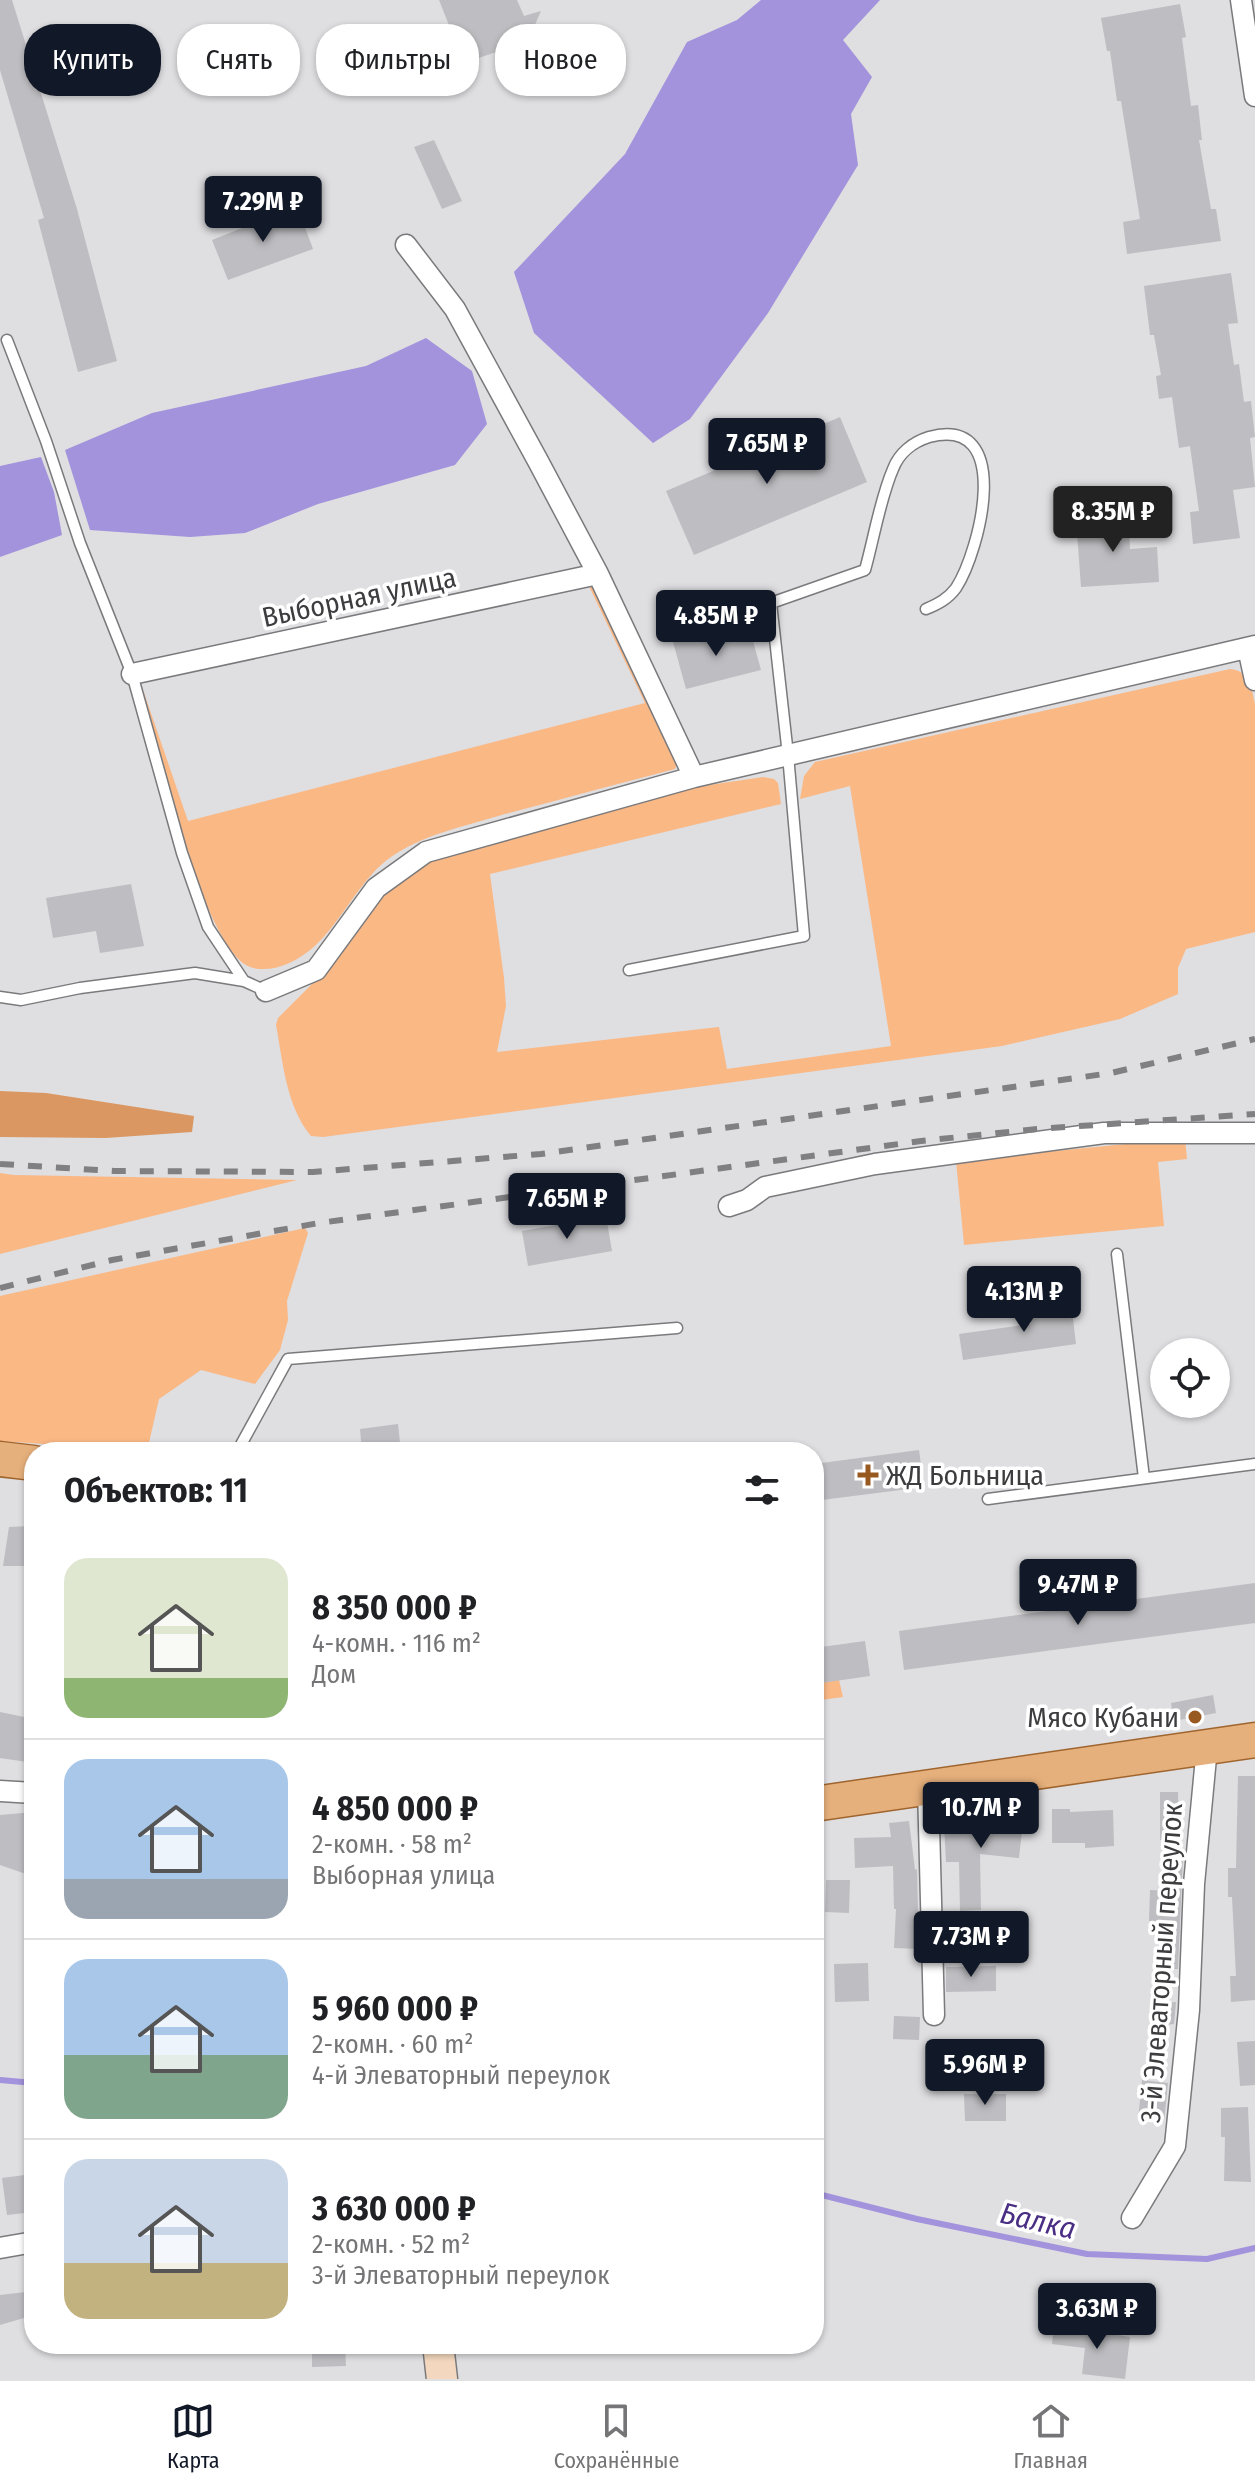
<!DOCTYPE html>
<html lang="ru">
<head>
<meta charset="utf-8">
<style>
	:root { --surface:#fff; --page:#f2f2f2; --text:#202124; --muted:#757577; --line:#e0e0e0; --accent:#111827 }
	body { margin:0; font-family:"Fira Sans Condensed",sans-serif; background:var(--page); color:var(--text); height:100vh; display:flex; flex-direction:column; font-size:30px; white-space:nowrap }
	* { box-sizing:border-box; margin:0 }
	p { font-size:26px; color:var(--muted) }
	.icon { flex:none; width:44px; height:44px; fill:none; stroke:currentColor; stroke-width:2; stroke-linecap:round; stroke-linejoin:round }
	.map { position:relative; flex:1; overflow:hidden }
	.details { position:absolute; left:24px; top:1442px; width:800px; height:912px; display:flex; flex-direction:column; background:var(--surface); border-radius:32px; box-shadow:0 2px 6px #0004 }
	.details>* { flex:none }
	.hud { position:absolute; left:24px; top:24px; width:800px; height:72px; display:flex; gap:16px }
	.tools { position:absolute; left:1150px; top:1338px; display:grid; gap:16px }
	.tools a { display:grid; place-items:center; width:80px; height:80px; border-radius:50%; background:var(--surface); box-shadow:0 2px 6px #0004; font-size:40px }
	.price { position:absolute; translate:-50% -68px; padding:0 18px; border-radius:8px; background:var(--accent); color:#fff; font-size:26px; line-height:52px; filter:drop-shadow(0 2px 4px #0008) }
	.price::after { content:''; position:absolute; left:50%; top:48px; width:24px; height:18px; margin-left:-12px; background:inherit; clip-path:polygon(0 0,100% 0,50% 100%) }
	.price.on { background:#222; color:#fff }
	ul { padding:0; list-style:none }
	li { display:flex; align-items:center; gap:24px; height:200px; padding:0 40px }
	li+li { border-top:2px solid var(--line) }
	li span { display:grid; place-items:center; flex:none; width:224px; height:160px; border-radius:24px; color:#555 }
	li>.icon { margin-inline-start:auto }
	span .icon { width:96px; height:96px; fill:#fffc; stroke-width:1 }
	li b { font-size:34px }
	h2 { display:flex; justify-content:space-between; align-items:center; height:96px; padding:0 40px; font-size:34px }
	.pill { padding:0 28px; border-radius:32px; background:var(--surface); box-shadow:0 2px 6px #0004; font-size:28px; line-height:72px }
	.pill.on { background:var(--accent); color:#fff }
	.menu { display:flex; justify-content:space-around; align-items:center; height:112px; border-top:2px solid var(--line); background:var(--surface); font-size:22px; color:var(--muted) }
	.menu a { display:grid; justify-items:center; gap:4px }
	.menu .on { color:var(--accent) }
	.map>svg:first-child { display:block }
	.green { fill:#fab885 }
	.forest { fill:#db9761 }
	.water { fill:#a392dc }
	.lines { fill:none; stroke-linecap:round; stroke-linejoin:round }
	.stream { stroke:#a392dc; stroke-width:6 }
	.building { fill:#bebdc1 }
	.service-casing { stroke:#7a7a7d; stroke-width:13 }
	.minor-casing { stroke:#7a7a7d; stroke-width:23 }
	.secondary-casing { stroke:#7a7a7d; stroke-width:33 }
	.primary-casing { stroke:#a0652e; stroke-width:37 }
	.service { stroke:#fff; stroke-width:10 }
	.minor { stroke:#fff; stroke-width:20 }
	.secondary { stroke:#f3d7be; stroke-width:30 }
	.primary { stroke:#e6b07c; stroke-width:34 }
	.rail { stroke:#807f81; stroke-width:6; stroke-dasharray:14 14; stroke-linecap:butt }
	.poi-dot { fill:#985921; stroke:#fff; stroke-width:3 }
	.labels { text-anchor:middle; stroke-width:7; stroke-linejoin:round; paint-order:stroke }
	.street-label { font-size:28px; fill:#3d3c3e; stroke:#fff }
	.poi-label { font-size:28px; fill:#3d3c3e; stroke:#fff; text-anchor:start }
	.water-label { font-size:30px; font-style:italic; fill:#4a2e84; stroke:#fff }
</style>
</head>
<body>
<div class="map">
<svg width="1255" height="2379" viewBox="0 0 1255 2379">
	<rect width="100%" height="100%" fill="#dfdee1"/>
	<!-- green -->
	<path class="green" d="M586 580H591L677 764 675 769C618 784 562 799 505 814 469 825 429 833 397 853 352 880 337 944 287 964 275 969 258 972 246 965 200 937 156 740 141 684L188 821 645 703Z
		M1230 669C1249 670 1252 689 1255 704V932L1186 949 1178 968V994L1120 1019 1002 1046 323 1137 311 1136C286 1106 283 1062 276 1025L278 1018 321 975 374 896 415 863 689 788 763 777 774 779 778 783 781 804 490 874 504 978 506 1006 497 1052 719 1027 727 1069 891 1046 850 786 800 799 804 776 815 762Z
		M1185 1138 1187 1159 1158 1162 1164 1226 964 1245 956 1161Z
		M0 1173 14 1175 297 1180 0 1254Z
		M305 1228 308 1233 287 1301 288 1320 280 1350 255 1384 201 1370 159 1399 148 1447 165 1452H107L73 1446 0 1441V1296Z
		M839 1680 843 1697 814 1701V1684Z"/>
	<!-- forest -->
	<path class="forest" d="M0 1091 46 1093 194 1116 192 1132 106 1138 0 1137Z"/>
	<!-- water -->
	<path class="water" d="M761 0H880L843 40 872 77 851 114 858 165 768 313 690 419 653 443 534 333 514 272 625 154 687 42 737 20Z
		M426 338 472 371 487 424 455 465 318 504 245 533 190 537 90 530 65 450 152 413 366 366Z
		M41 457 54 492 62 535 0 557V466Z"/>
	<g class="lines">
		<!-- stream -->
		<path class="stream" d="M0 2080 34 2083
			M814 2193 917 2219 1087 2254 1207 2259 1255 2248"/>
	</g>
	<!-- building -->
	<path class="building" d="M0 0H12L77 209 117 361 78 372 38 220 44 218 0 70Z
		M439 0H517L524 16 541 11 528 41 464 63Z
		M1180 4 1186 37 1182 38 1191 106 1198 105 1202 140H1199L1211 209H1216L1221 241 1127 254 1123 222 1140 219 1121 101H1117L1110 51H1107L1101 18Z
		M434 140 462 201 442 209 414 147Z
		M297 206 313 249 228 280 212 240Z
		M1231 273 1238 323 1228 324 1234 365 1239 364 1244 402 1251 401 1255 437 1250 438 1255 487 1233 490 1240 538 1193 544 1190 512 1199 511 1190 446 1179 448 1172 397 1159 399 1156 376 1161 375 1154 335H1150L1144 286Z
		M840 417 867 482 694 555 666 491Z
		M1128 516 1130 549 1157 547 1159 582 1081 587 1076 519Z
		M750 630 761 670 686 689 673 642Z
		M131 884 144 946 100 953 96 931 53 938 46 898Z
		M606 1216 612 1251 528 1266 522 1231Z
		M1071 1302 1076 1344 963 1360 959 1334 1031 1324 1029 1308Z
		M398 1424 401 1452H362L360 1429Z
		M919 1450 924 1487 814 1501V1464Z
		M30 1526 24 1566H3L9 1527Z
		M1255 1583V1623L904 1670 899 1631Z
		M865 1641 870 1676 814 1684V1648Z
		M1213 1695 1216 1713 1174 1721 1171 1703Z
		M0 1712 34 1719V1763L0 1758Z
		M1238 1776H1255V2000L1231 2002 1230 1976H1236L1232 1897H1228V1868H1236Z
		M1160 1792H1178L1179 1840H1160Z
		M1052 1809H1070V1812L1113 1810 1114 1846 1085 1848V1843H1052Z
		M994 1810 1024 1813 1019 1858 980 1854 981 1910 960 1911 959 1862H946L944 1824 992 1822Z
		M34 1812V1838L26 1874 0 1865V1815Z
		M909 1821 915 1870 917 1869 919 1949 894 1948 896 1909H894L893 1866 855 1868 854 1838 891 1837 889 1823Z
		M1170 1858H1183L1178 1969H1166L1164 1922 1149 1921 1150 1890 1169 1891Z
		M826 1880H850L849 1913 825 1912Z
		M868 1963 869 2001 835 2002 834 1964Z
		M996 1966V1991L946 1992V1967Z
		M1176 2002 1174 2024 1155 2026 1153 2003Z
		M894 2016 920 2017 919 2040 893 2039Z
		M1255 2041V2085L1240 2086 1237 2042Z
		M975 2042 976 2067 945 2069 944 2044Z
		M1142 2080 1168 2083 1164 2122 1138 2120Z
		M964 2094H1006V2121H965Z
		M1248 2107 1251 2182 1224 2181 1225 2137H1221V2108Z
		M32 2174 34 2212 7 2215 2 2178Z
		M34 2291V2315L0 2325V2295Z
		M1054 2325 1130 2337 1125 2379 1082 2374 1085 2348 1052 2344Z
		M312 2344H345L346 2366 312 2367Z"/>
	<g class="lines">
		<defs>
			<path id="service" d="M7 340 46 441 80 543 132 674 182 853 208 927 244 981 266 991
				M629 970 804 936 788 755 771 603 865 570C874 538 880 499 893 469 899 453 913 442 929 437 1015 414 980 551 956 588 948 599 938 604 926 609
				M0 997 21 1000 80 988 195 973 244 981
				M1117 1254 1144 1478
				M237 1452 288 1359 677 1328
				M988 1499 1255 1464"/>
			<path id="minor" d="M1241 0 1255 96
				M406 245 455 309 538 461 598 574 694 777
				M1248 648 1255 680
				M132 674 598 574
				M266 991 316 970 376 888 426 852 694 777 1255 646
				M729 1206 747 1200 765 1187 875 1164 1104 1133H1255
				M928 1787 934 2015
				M0 1791 34 1793
				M1132 2218 1175 2146 1189 2010 1194 1884 1207 1747
				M0 2248 34 2242"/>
			<path id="secondary" d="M438 2344 442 2379"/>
			<path id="primary" d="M0 1459 34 1463
				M814 1804 1255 1740"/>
		</defs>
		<!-- service casing -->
		<use href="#service" class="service-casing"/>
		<!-- minor casing -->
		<use href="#minor" class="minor-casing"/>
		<!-- secondary casing -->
		<use href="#secondary" class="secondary-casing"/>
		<!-- primary casing -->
		<use href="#primary" class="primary-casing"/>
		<!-- service -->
		<use href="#service" class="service"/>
		<!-- minor -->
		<use href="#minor" class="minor"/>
		<!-- secondary -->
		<use href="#secondary" class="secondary"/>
		<!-- primary -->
		<use href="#primary" class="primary"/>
		<!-- rail -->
		<path class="rail" d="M0 1164 114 1171 313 1172 541 1154 1111 1073 1255 1039
			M0 1288 112 1260 319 1223 921 1141 1037 1129 1255 1114"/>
	</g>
	<!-- markers -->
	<g class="poi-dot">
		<path d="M864 1463h8v8h8v8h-8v8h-8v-8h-8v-8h8z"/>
		<circle cx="1195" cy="1717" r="8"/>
	</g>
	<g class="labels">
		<!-- street labels -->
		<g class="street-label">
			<text transform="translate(359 597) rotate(-12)" y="10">Выборная улица</text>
			<text transform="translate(1161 1963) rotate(-86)" y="10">3-й Элеваторный переулок</text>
		</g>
		<!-- poi labels -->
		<g class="poi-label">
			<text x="886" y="1485">ЖД Больница</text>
			<text x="1179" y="1727" text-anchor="end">Мясо Кубани</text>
		</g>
		<!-- water labels -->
		<g class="water-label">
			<text transform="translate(1038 2221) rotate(13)" y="10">Балка</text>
		</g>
	</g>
</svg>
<div class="tools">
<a><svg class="icon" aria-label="locate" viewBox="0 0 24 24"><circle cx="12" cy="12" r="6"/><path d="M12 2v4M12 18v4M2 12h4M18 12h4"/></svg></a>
</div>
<b class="price" style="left:263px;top:244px">7.29M ₽</b>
<b class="price" style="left:767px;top:486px">7.65M ₽</b>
<b class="price on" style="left:1113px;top:554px">8.35M ₽</b>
<b class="price" style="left:716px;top:658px">4.85M ₽</b>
<b class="price" style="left:567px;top:1241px">7.65M ₽</b>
<b class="price" style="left:1024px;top:1334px">4.13M ₽</b>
<b class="price" style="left:1078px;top:1627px">9.47M ₽</b>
<b class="price" style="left:981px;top:1850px">10.7M ₽</b>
<b class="price" style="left:971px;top:1979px">7.73M ₽</b>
<b class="price" style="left:985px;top:2107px">5.96M ₽</b>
<b class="price" style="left:1097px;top:2351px">3.63M ₽</b>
<div class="hud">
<a class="pill on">Купить</a>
<a class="pill">Снять</a>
<a class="pill">Фильтры</a>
<a class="pill">Новое</a>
</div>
<section class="details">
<h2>Объектов: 11<svg class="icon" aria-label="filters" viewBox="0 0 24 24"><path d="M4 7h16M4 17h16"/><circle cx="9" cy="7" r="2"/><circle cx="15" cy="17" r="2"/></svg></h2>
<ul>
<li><span style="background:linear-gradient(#dfe7d0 75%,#8fb573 0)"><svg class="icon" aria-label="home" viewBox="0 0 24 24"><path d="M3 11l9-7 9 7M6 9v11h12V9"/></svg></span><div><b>8 350 000 ₽</b><p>4-комн. · 116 m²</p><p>Дом</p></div></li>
<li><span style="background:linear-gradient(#a9c7e8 75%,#9aa5b1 0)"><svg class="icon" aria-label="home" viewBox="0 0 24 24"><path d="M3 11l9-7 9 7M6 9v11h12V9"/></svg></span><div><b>4 850 000 ₽</b><p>2-комн. · 58 m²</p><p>Выборная улица</p></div></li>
<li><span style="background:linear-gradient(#a9c7e8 60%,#7fa58c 0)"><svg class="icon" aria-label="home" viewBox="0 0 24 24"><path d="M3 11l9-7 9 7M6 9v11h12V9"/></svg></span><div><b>5 960 000 ₽</b><p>2-комн. · 60 m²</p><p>4-й Элеваторный переулок</p></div></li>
<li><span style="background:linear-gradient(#c9d6e8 65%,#c2b280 0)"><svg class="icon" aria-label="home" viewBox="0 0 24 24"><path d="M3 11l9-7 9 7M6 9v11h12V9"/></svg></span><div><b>3 630 000 ₽</b><p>2-комн. · 52 m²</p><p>3-й Элеваторный переулок</p></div></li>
</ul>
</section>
</div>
<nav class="menu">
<a class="on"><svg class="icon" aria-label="map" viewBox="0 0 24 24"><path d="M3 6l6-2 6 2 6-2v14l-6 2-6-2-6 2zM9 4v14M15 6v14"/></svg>Карта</a>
<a><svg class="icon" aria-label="saved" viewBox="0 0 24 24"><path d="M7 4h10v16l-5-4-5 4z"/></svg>Сохранённые</a>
<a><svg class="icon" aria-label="home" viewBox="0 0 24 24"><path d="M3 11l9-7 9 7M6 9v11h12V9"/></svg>Главная</a>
</nav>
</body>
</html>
